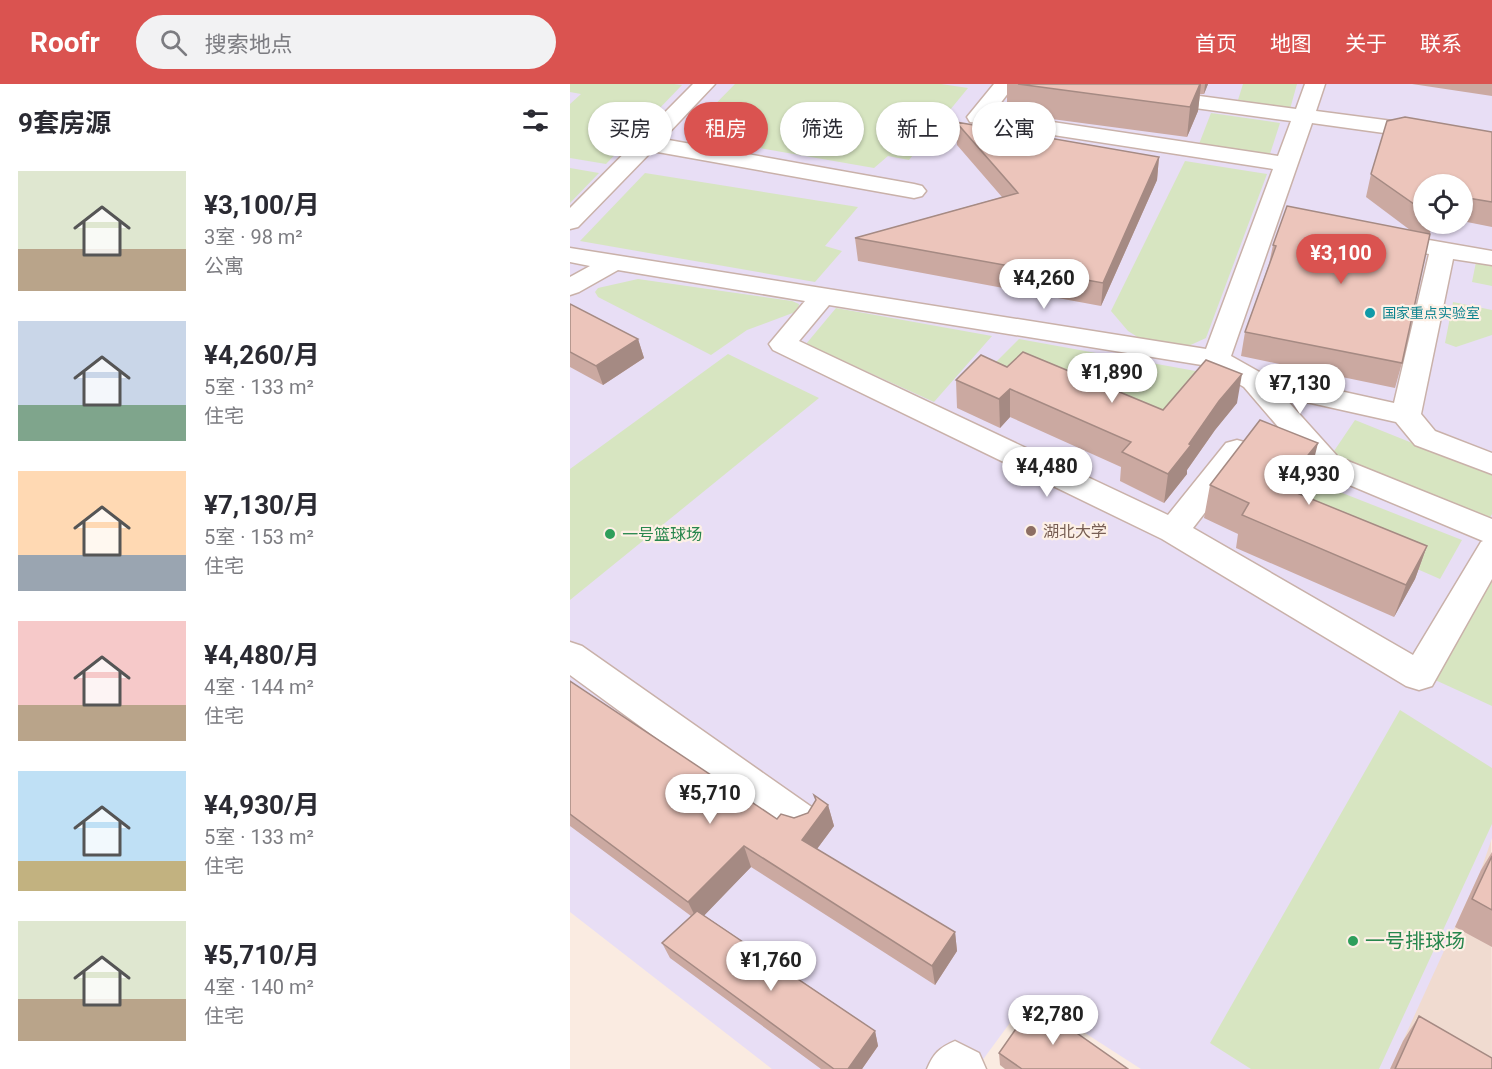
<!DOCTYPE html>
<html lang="zh">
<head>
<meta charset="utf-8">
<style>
	:root { --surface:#fff; --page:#f2f2f3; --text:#2b2b33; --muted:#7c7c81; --accent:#da5350 }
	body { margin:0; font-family:Roboto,"Noto Sans SC",sans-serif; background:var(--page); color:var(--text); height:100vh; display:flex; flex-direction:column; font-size:22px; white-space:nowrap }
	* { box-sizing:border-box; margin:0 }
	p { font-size:20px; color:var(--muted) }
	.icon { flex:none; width:33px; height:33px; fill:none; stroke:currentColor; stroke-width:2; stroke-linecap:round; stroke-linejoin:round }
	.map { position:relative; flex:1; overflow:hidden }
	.panel { display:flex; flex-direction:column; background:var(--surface); width:570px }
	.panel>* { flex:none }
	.banner { position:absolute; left:18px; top:18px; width:570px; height:54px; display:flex; gap:12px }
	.buttons { position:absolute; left:843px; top:90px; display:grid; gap:12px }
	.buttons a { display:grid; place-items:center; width:60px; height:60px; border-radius:50%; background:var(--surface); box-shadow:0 2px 4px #0004; font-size:30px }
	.price { position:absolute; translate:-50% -51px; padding:0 14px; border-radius:21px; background:#fff; color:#222; font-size:20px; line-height:39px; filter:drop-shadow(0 2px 3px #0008) }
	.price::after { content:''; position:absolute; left:50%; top:36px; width:18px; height:14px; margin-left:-9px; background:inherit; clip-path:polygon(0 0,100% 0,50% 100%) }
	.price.selected { background:var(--accent); color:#fff }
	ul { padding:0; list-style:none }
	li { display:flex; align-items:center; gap:18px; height:150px; padding:0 18px }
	li span { display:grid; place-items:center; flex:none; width:168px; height:120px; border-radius:0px; color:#555 }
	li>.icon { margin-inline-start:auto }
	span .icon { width:72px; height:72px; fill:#fffc; stroke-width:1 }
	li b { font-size:26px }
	h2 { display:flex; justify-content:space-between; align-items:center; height:72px; padding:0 18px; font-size:26px }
	.tag { padding:0 21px; border-radius:27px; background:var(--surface); box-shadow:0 2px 4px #0004; font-size:21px; line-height:54px }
	.tag.selected { background:var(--accent); color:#fff }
	header { display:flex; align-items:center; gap:36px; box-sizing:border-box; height:84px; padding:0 30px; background:var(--accent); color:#fff }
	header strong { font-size:28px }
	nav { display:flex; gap:33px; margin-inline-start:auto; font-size:21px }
	.search { width:420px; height:54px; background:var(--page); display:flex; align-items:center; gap:15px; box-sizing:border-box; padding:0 21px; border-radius:33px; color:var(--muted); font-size:22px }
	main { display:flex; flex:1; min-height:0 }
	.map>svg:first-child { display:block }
	.residential { fill:#f0dbd0 }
	.education { fill:#e8def5; fill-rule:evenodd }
	.green { fill:#d7e5c1 }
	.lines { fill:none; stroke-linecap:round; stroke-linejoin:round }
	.minor-casing { stroke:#c9b1a9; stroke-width:3 }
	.minor { fill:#fff; fill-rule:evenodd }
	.wall { fill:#cba9a1 }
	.shaded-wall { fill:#a58a83 }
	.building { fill:#ecc5bb; stroke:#a58a83; stroke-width:1.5 }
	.culture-dot { fill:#0f9aa8; stroke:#fdf0e6; stroke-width:2 }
	.education-dot { fill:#8d6e63; stroke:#fdf0e6; stroke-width:2 }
	.leisure-dot { fill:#2e9e5b; stroke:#fdf0e6; stroke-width:2 }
	.labels { text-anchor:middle; stroke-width:4.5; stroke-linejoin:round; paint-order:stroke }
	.far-culture-label { font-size:14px; fill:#0d838f; stroke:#fdf0e6; text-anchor:start }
	.education-label { font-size:16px; fill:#785e54; stroke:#fdf0e6; text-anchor:start }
	.leisure-label { font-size:16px; fill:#27864d; stroke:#fdf0e6; text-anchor:start }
	.near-leisure-label { font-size:20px; fill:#27864d; stroke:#fdf0e6; text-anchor:start }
</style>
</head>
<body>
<header>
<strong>Roofr</strong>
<div class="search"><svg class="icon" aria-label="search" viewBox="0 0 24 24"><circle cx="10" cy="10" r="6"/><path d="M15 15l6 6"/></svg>搜索地点</div>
<nav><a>首页</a><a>地图</a><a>关于</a><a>联系</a></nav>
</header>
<main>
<section class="panel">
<h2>9套房源<svg class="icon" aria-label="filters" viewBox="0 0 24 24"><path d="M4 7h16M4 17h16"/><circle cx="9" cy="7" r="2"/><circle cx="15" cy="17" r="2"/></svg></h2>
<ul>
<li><span style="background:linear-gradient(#dfe7d0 65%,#b9a48a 0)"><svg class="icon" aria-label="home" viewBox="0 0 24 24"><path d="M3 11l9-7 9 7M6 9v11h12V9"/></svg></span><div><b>¥3,100/月</b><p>3室 · 98 m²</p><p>公寓</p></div></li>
<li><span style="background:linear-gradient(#c9d6e8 70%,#7fa58c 0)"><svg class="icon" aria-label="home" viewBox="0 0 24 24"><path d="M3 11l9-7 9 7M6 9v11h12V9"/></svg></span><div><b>¥4,260/月</b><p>5室 · 133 m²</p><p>住宅</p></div></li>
<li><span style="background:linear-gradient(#ffd9b3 70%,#9aa5b1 0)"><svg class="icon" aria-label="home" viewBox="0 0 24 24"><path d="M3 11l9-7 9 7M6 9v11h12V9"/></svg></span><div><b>¥7,130/月</b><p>5室 · 153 m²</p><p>住宅</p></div></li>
<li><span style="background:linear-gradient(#f6c9c9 70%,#b9a48a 0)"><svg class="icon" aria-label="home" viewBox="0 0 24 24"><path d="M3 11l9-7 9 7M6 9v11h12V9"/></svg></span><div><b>¥4,480/月</b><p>4室 · 144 m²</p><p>住宅</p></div></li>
<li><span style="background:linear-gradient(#bfe0f5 75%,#c2b280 0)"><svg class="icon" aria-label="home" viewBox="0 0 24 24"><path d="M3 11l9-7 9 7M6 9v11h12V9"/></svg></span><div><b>¥4,930/月</b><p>5室 · 133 m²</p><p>住宅</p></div></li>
<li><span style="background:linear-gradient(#dfe7d0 65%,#b9a48a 0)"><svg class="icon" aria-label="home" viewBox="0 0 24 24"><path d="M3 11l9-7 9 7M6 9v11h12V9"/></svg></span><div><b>¥5,710/月</b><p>4室 · 140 m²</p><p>住宅</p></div></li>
</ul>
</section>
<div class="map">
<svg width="922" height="985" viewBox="0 0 922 985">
	<rect width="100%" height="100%" fill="#faebe1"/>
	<!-- residential -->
	<path class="residential" d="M921 755 922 985H819Z"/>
	<!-- education -->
	<path class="education" d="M0 0H922V754L911 786 820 985H571L459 913 406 985H202L0 828ZM854 100H892V140H854Z"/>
	<!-- green -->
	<path class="green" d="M0 0H104L112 1 36 80 0 74V20L11 10 0 8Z
		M165 0H371L398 4 339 76 318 72 304 84 115 51Z
		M673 0H727L720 25 668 16Z
		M641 29 710 39 700 70 629 60Z
		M615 77 697 90 636 254 614 264 574 257 558 247 541 227Z
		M0 84 29 89 0 119Z
		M75 89 288 123 255 162 272 167 245 198 10 157Z
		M906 178 922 181V202L902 198Z
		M68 195 222 217 229 220 228 227 177 246 141 271 28 213 25 208 28 204Z
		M883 218 922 226V251L886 263 875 259Z
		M266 224 422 252 364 318 236 260Z
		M449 255 631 288 582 345 422 282Z
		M158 270 249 314 0 516V385Z
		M785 336 922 391V430L918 437 762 370Z
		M752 401 892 456 870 495 728 433Z
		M922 492V622L863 595Z
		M830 626 922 684V740L809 985H681L640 959Z"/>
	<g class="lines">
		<defs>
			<path id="minor" d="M123 0H145L93 55 344 100 352 102 356 107 352 112 344 114 82 67 8 143 0 145V124Z
				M424 0H445L423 29 708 72 721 37 493 6 486 4 483 0H540L726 25 735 0H755L746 27 922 50V64L742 39 661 272 693 290 824 319 859 170 804 160 801 155 804 150 813 148 922 167V181L883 175 851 330 865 347 922 369V390L845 361 826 338 714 313 768 373 922 435V495L862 602 849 606 836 602 592 455 203 266 199 260 235 217 48 186 9 208 0 211V193L20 182 0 178V164L636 265 703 85 400 38 397 33ZM259 221 638 282 674 303 746 387 913 457 911 458 843 571 623 444 678 373 682 366 678 359 667 356 656 359 598 431 229 257Z
				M0 558 12 562 243 724 249 736 243 748 229 753 215 748 0 591Z
				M385 957 409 969 416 985H357C364 969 369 964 385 957Z"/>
		</defs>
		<!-- minor casing -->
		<use href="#minor" class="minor-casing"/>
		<!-- minor -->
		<use href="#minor" class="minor"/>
	</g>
	<!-- wall -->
	<path class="wall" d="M437 0H638L634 10H630L628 27 617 53 437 29Z
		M842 0H922V12Z
		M386 38 589 73 587 96 531 222 288 177 285 154 432 113 387 61Z
		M922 48V143L892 137V100H854V140H862L832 279 825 304 671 272 675 248 699 180 703 161 840 146 796 113 801 90Z
		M0 220 68 255 74 274 33 301 0 283Z
		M437 283 593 326 667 319 645 346 617 386V390L594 419 550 397 551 383 440 333 430 344 387 324 386 296Z
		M740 392 727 409 857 462 845 495 824 533 666 464 668 450 634 434 640 401Z
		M0 597 207 735 224 734 258 721 264 742 247 765 385 848 387 867 365 901 181 783 134 831 305 947 308 962 292 985H251L100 874 92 859 121 832 0 742Z
		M922 768V863L885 843 911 786Z
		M849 932 922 985H820L833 957Z
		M429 969 558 985H435L430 981Z"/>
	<!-- shaded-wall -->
	<path class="shaded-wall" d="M630 0H631L628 27 617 53 620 23Z
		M635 0H638L634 10Z
		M589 73 587 96 531 222 533 199Z
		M68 255 74 274 33 301 26 282Z
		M672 290 667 319 645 346 617 386V390L594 419 598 390 649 317Z
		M440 305V333L430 344 429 315Z
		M748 359 740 392 705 436 712 403Z
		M857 462 845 495 824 533 836 501Z
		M258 721 264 742 238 777 232 756Z
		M174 762 181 783 128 838 118 818Z
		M385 848 387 867 365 901 362 882Z
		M305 947 308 962 292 985H278Z"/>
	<!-- building -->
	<path class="building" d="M448 0H630L620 23Z
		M835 33 922 48V118L892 113V100H854V127L801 90 817 37Z
		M386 38 589 73 533 199 285 154 448 109Z
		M717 122 860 150 832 279 675 248 706 162 703 161Z
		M0 220 68 255 26 282 0 268Z
		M453 268 593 326 636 276 672 290 649 317 619 360 621 361 598 390 552 368 561 358 440 305 429 315 386 296 411 271 437 283Z
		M690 336 748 359 712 403 857 462 836 501 672 431 679 419 640 401Z
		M0 597 207 735 211 730 224 734 238 729 246 716 244 711 258 721 232 756 385 848 362 882 174 762 118 818 0 730Z
		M922 772V826L902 815Z
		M127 827 305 947 278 985H264L92 859Z
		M464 919 558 985H452L429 969Z
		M849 932 922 974V985H825Z"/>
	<!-- markers -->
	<circle class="culture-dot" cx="800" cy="229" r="6"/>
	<circle class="education-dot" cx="461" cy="447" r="6"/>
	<g class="leisure-dot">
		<circle cx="40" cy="450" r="6"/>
		<circle cx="783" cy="857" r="6"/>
	</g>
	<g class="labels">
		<!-- far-culture labels -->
		<g class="far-culture-label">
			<text x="812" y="234">国家重点实验室</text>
		</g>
		<!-- education labels -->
		<g class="education-label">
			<text x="473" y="453">湖北大学</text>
		</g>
		<!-- leisure labels -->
		<g class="leisure-label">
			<text x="52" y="456">一号篮球场</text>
		</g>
		<!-- near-leisure labels -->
		<g class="near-leisure-label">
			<text x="795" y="864">一号排球场</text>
		</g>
	</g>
</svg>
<div class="buttons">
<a><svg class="icon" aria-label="locate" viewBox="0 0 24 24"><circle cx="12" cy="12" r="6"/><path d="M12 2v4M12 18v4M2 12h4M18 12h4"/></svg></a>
</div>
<b class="price selected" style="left:771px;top:201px">¥3,100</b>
<b class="price" style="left:474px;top:226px">¥4,260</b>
<b class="price" style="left:542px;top:320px">¥1,890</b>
<b class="price" style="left:730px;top:331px">¥7,130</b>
<b class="price" style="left:477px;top:414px">¥4,480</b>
<b class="price" style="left:739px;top:422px">¥4,930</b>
<b class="price" style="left:140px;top:741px">¥5,710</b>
<b class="price" style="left:201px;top:908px">¥1,760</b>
<b class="price" style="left:483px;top:962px">¥2,780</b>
<div class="banner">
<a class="tag">买房</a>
<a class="tag selected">租房</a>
<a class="tag">筛选</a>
<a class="tag">新上</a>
<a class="tag">公寓</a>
</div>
</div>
</main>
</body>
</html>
